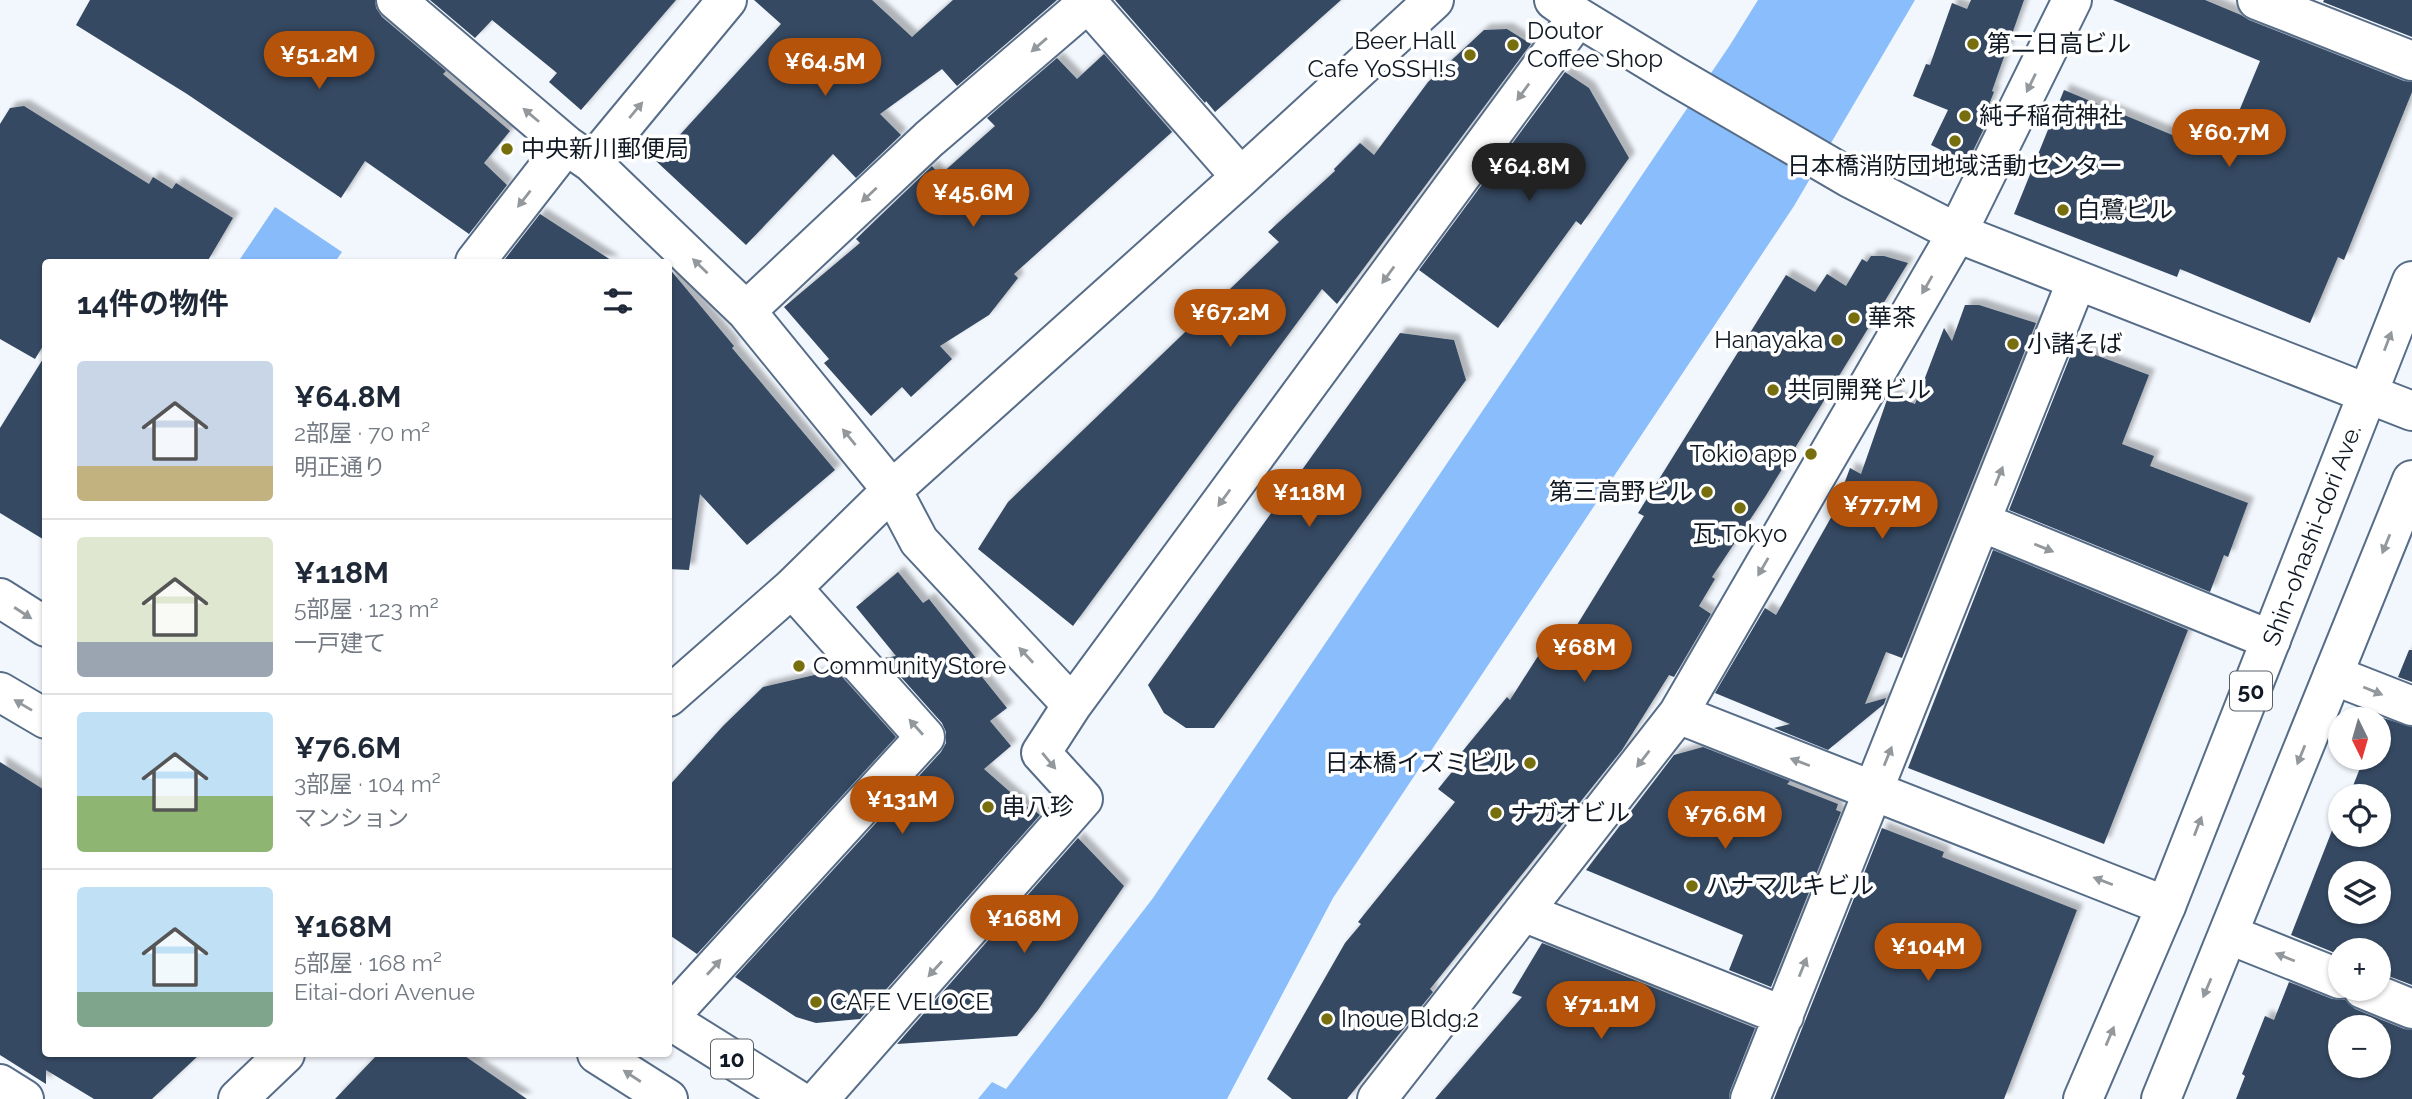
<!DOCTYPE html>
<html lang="ja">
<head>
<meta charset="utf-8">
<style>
	:root { --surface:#fff; --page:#f2f2f3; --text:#1f2937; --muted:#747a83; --line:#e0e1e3; --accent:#b45309 }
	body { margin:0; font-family:Raleway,"Noto Sans JP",sans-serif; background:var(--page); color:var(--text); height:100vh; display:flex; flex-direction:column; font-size:26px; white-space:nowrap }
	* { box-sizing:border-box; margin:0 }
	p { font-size:23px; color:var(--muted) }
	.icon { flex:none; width:38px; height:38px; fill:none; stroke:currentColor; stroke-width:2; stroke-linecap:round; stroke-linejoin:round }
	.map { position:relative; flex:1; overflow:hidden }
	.panel { position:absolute; left:42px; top:259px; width:630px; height:798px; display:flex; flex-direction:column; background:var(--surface); border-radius:7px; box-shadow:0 2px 5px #0004 }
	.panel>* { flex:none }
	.needle { width:46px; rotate:175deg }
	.tools { position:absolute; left:2328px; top:707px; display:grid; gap:14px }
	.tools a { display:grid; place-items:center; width:63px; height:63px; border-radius:50%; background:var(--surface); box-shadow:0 2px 5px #0004; font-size:35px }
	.price { position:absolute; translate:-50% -60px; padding:0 16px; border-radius:24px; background:var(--accent); color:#fff; font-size:23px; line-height:46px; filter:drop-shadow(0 2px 4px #0008) }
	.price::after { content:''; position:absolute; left:50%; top:42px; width:21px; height:16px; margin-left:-10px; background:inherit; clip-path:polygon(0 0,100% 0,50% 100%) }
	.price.active { background:#222; color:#fff }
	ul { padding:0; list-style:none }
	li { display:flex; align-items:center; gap:21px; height:175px; padding:0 35px }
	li+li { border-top:2px solid var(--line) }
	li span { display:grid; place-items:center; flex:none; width:196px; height:140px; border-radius:7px; color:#555 }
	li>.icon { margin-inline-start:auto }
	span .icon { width:84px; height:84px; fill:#fffc; stroke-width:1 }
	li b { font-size:30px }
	h2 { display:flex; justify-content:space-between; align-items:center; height:84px; padding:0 35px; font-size:30px }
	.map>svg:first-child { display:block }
	.forest { fill:#88bbf9 }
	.water { fill:#8abdfb }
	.building { fill:#354962; fill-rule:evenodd; filter:url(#shadow) }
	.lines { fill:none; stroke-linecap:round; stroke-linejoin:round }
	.minor-casing { stroke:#566c87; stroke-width:42 }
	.major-casing { stroke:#566c87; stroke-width:42 }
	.minor { stroke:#fff; stroke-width:38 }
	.major { stroke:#fff; stroke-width:38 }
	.oneway { fill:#93989c }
	.poi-dot { fill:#776f0e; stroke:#fff; stroke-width:2.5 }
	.labels { text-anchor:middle; stroke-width:7; stroke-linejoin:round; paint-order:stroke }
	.shield { fill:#fff; stroke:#585e66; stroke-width:2 }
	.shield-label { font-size:23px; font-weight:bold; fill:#101924 }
	.poi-label { font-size:24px; fill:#101924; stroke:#fff; text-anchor:start }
	.street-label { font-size:24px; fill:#101924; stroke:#fff }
</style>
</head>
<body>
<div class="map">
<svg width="2412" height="1099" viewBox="0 0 2412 1099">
	<defs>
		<filter id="shadow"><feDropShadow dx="6" dy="-6" stdDeviation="2" flood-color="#0004"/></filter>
	</defs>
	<rect width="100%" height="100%" fill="#f2f7fd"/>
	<!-- forest -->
	<path class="forest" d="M275 207 342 252 335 262H238Z"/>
	<!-- water -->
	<path class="water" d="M1758 0H1915L1794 206 1333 898 1227 1099H978L992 1082 1006 1089 1153 898 1730 45Z"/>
	<!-- building -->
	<path class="building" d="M90 0H375L376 8 382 17 446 71 443 74 510 131 484 163 507 185 469 234 365 161 341 198 187 94 76 25Z
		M430 0H676L581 110 549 82 557 73 492 20 475 38Z
		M754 0H872L912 37 953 0H1057L957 86 942 69 880 114 901 135 856 178 833 154 746 245 656 161 781 24Z
		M1115 0H1341L1215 112 1206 101 1205 103Z
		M1971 0H2024L1992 91 1994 92 1986 112 1991 114 1967 163 1931 145 1948 110 1913 96 1926 64 1930 65 1952 3 1967 9Z
		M2113 0H2205L2241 15 2249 20 2404 81 2412 82V92L2344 260 2338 257 2310 323 2180 269 2177 277 2014 214 2064 90 2194 144 2195 140 2222 152 2260 61Z
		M2324 0H2412V37L2323 2Z
		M1507 29 1531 44 1337 304 1322 289 1073 626 978 549 1008 502 1279 242 1268 232 1335 171 1334 169 1360 143 1374 155 1428 82 1484 30Z
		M1104 54 1172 132 1014 274 1018 278 989 315 940 346 952 359 911 397 902 387 871 416 824 363 829 359 784 307 860 243 856 239 932 166 940 175 995 126 987 118 1057 58 1077 79Z
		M1565 72 1589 88 1629 158 1581 225 1576 221 1498 328 1419 270Z
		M24 106 149 184 153 177 172 189 176 183 233 218 207 262H46V341L35 359 0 339V124L10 108Z
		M540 214 614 262H511L505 259Z
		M1871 256H1884L1908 263 1765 497 1712 577 1715 579 1699 606 1711 614 1674 677 1669 675 1622 750 1430 989 1433 992 1347 1099H1292L1267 1079 1345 943 1361 924 1358 922 1455 802 1438 789 1465 756 1461 753 1507 697 1510 700 1547 642 1561 651 1644 516 1638 513 1786 275 1815 292 1827 274 1846 286 1862 259 1867 262Z
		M668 267 734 346 732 348 835 470 747 545 700 494 689 570 668 569Z
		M1965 305H1979L2036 323 1902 658 1886 652 1865 704 1886 698 1884 704 1828 750 1774 728 1790 724 1715 693 1765 608 1776 615 1833 514 1850 468 1861 474 1889 394 1915 404 1944 328 1952 341Z
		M1400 333 1454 340 1466 380 1214 728H1186L1164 713 1148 685Z
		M2074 347 2149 375 2122 444 2154 456 2150 466 2248 503 2228 557 2224 555 2210 592 2009 510Z
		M46 354V541L0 513V428Z
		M1993 550 2188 630 2104 844 1908 768Z
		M898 572 923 603 929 599 976 658 970 662 1007 708 990 721 1011 746 984 769 1032 811 1034 810 1040 815 860 1019 816 1023 796 1017 735 977 941 752 946 743V732L942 723 884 658 896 656 856 607Z
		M2409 650H2412V682L2398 677Z
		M836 670 896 737 697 954 668 934V787L723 726 763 687Z
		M2383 718 2412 727V985L2378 972V950H2340V955L2291 935 2335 823 2338 824 2340 820V835H2378V796H2349L2364 758H2378V731ZM2340 873H2378V912H2340Z
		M1703 747 1790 781 1787 784 1838 804 1836 810 1841 812 1771 987 1729 970 1743 935 1586 870 1674 755Z
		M0 762 46 791V1054H200L152 1099H94L46 1070V1084L0 1055Z
		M1882 828 1944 852 1942 857 2077 910 2004 1099H1774Z
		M1078 838 1124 886 1038 1010 1017 1036 897 1044Z
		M1542 943 1755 1028 1730 1091 1729 1099H1435L1522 997 1512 993Z
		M2289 982 2332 999 2345 1000 2355 1009 2404 1029 2412 1030V1099H2236L2245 1076 2242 1074 2265 1016 2274 1020ZM2340 1027H2378V1066H2340Z
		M378 1054H462L527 1099H335Z"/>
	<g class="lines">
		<defs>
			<path id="minor" d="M396 0 566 145 592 163 746 311 892 490 919 541 1072 705
				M1554 0 1578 17 1673 75 1850 178 1957 233 2412 411
				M2257 0 2412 61
				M1088 3 1241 177
				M592 163 727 0
				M475 262 566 145
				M746 311 929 139 1091 0
				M1981 522 2271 640
				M2333 675 2412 706
				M668 697 792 588 892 490 1241 177 1434 0
				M1678 714 2166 906
				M1523 912 1784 1016
				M2230 935 2340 979
				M2363 989 2412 1009
				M668 1018 925 737 792 588
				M0 1084 24 1099
				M238 1099 285 1054
				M819 1099 1083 799 1041 753 1072 705 1578 17
				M1377 1099 1678 714 1957 233 2072 0
				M1750 1099 2077 280"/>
			<path id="major" d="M0 598 46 627
				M0 692 46 719
				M668 1019 796 1099
				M597 1054 668 1099
				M2083 1099 2166 906 2412 281
				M2161 1099 2412 480"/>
		</defs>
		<!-- minor casing -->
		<use href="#minor" class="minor-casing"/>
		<!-- major casing -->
		<use href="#major" class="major-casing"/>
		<!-- minor -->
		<use href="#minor" class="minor"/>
		<!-- major -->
		<use href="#major" class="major"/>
	</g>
	<!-- one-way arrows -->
	<defs><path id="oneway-solid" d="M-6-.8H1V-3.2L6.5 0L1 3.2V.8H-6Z" transform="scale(1.75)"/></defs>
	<g class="oneway">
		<use href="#oneway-solid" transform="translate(1039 45) rotate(139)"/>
		<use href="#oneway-solid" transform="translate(2031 83) rotate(116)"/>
		<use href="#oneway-solid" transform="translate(1523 92) rotate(126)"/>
		<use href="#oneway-solid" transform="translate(636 110) rotate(-50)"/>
		<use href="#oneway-solid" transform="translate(531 115) rotate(-140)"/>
		<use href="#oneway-solid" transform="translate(869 195) rotate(137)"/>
		<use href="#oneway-solid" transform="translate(524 199) rotate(128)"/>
		<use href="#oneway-solid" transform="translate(700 266) rotate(-136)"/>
		<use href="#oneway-solid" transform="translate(1388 275) rotate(126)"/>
		<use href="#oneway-solid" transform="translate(1927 285) rotate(120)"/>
		<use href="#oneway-solid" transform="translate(2388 341) rotate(-69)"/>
		<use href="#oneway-solid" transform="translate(849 437) rotate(-129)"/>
		<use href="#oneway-solid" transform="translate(1999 476) rotate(-68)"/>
		<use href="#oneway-solid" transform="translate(1224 498) rotate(126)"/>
		<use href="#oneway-solid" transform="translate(2386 544) rotate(112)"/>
		<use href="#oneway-solid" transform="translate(2044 548) rotate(22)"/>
		<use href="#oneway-solid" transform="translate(1763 567) rotate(120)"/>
		<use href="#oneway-solid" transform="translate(23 613) rotate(33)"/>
		<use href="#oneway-solid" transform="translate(1026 655) rotate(-133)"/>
		<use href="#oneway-solid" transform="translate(2373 691) rotate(22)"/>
		<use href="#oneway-solid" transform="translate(23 705) rotate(-149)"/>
		<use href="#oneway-solid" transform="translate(916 727) rotate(-132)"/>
		<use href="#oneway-solid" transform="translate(2301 755) rotate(112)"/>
		<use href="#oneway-solid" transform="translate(1888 756) rotate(-68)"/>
		<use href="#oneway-solid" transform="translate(1643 759) rotate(128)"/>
		<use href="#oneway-solid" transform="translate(1049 761) rotate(50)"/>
		<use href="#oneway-solid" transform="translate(1800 762) rotate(-159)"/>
		<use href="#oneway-solid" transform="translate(2198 826) rotate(-69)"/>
		<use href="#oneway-solid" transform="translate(2103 881) rotate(-159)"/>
		<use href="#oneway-solid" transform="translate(2285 957) rotate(-158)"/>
		<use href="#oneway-solid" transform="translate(714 967) rotate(-48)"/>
		<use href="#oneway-solid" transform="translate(1803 967) rotate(-68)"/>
		<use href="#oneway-solid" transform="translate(935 969) rotate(132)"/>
		<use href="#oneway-solid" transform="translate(2207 988) rotate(113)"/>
		<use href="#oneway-solid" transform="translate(2110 1036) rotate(-67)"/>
		<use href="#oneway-solid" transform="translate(632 1076) rotate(-147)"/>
	</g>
	<!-- markers -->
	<g class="poi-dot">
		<circle cx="1973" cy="44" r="7"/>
		<circle cx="1513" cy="45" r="7"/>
		<circle cx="1470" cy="55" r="7"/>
		<circle cx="1965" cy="116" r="7"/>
		<circle cx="1955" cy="141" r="7"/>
		<circle cx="507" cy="149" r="7"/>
		<circle cx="2063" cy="210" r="7"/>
		<circle cx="1854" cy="318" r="7"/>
		<circle cx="1837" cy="340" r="7"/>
		<circle cx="2013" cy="344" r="7"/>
		<circle cx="1773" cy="390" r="7"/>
		<circle cx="1811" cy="454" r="7"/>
		<circle cx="1707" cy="492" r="7"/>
		<circle cx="1740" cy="508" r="7"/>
		<circle cx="799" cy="666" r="7"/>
		<circle cx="1530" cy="763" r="7"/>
		<circle cx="988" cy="807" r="7"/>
		<circle cx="1496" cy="813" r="7"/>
		<circle cx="1692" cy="886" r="7"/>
		<circle cx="816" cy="1002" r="7"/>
		<circle cx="1327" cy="1019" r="7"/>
	</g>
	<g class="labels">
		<!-- shield labels -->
		<g class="shield">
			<rect x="2230" y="671.5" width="42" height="39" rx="5"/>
			<rect x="711" y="1039.5" width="42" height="39" rx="5"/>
		</g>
		<g class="shield-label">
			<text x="2251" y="699">50</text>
			<text x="732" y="1067">10</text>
		</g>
		<!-- poi labels -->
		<g class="poi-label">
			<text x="1527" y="39">Doutor<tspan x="1527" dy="28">Coffee Shop</tspan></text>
			<text x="1456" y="49" text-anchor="end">Beer Hall<tspan x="1456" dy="28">Cafe YoSSH!s</tspan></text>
			<text x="1987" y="52">第二日高ビル</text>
			<text x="1979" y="124">純子稲荷神社</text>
			<text x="521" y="157">中央新川郵便局</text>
			<text x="1955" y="174" text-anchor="middle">日本橋消防団地域活動センター</text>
			<text x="2077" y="218">白鷺ビル</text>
			<text x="1868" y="326">華茶</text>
			<text x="1823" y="348" text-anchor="end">Hanayaka</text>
			<text x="2027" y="352">小諸そば</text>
			<text x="1787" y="398">共同開発ビル</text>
			<text x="1797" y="462" text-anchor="end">Tokio app</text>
			<text x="1693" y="500" text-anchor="end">第三高野ビル</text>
			<text x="1740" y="542" text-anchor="middle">瓦.Tokyo</text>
			<text x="813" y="674">Community Store</text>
			<text x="1516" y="771" text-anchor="end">日本橋イズミビル</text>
			<text x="1002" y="815">串八珍</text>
			<text x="1510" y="821">ナガオビル</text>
			<text x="1706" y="894">ハナマルキビル</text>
			<text x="830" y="1010">CAFE VELOCE</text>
			<text x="1341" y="1027">Inoue Bldg.2</text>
		</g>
		<!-- street labels -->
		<g class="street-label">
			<text transform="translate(2312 535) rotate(-69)" y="8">Shin-ohashi-dori Ave.</text>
		</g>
	</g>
</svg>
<div class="tools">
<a><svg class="needle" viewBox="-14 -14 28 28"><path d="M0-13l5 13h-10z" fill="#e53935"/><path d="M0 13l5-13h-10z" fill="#747a83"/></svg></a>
<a><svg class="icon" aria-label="locate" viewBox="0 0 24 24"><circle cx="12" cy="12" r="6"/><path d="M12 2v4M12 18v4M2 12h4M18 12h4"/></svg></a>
<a><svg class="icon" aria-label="layers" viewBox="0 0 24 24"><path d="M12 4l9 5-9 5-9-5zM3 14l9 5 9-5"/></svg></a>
<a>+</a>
<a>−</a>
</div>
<b class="price" style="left:319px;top:91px">¥51.2M</b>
<b class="price" style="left:825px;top:98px">¥64.5M</b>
<b class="price" style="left:2229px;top:169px">¥60.7M</b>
<b class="price active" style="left:1529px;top:203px">¥64.8M</b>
<b class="price" style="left:973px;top:229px">¥45.6M</b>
<b class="price" style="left:1230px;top:349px">¥67.2M</b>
<b class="price" style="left:1309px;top:529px">¥118M</b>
<b class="price" style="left:1882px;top:541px">¥77.7M</b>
<b class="price" style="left:1584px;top:684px">¥68M</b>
<b class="price" style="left:902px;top:836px">¥131M</b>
<b class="price" style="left:1725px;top:851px">¥76.6M</b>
<b class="price" style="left:1024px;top:955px">¥168M</b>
<b class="price" style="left:1928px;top:983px">¥104M</b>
<b class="price" style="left:1601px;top:1041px">¥71.1M</b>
<section class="panel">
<h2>14件の物件<svg class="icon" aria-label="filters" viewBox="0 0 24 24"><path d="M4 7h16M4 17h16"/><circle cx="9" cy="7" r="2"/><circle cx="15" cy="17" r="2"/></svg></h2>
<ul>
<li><span style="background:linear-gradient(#c9d6e8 75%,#c2b280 0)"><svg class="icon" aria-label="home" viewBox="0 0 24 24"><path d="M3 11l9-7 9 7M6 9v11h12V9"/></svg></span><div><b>¥64.8M</b><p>2部屋 · 70 m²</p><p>明正通り</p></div></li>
<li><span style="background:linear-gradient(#dfe7d0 75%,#9aa5b1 0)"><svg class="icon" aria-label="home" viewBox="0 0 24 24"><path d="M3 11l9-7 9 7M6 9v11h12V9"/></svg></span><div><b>¥118M</b><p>5部屋 · 123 m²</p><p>一戸建て</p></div></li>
<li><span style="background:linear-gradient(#bfe0f5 60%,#8fb573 0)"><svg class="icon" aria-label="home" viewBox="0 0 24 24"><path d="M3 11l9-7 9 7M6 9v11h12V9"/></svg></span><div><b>¥76.6M</b><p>3部屋 · 104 m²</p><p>マンション</p></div></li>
<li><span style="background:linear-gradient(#bfe0f5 75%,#7fa58c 0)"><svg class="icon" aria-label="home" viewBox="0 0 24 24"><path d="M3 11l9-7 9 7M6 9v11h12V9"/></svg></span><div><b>¥168M</b><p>5部屋 · 168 m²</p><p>Eitai-dori Avenue</p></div></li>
</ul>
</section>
</div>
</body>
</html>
